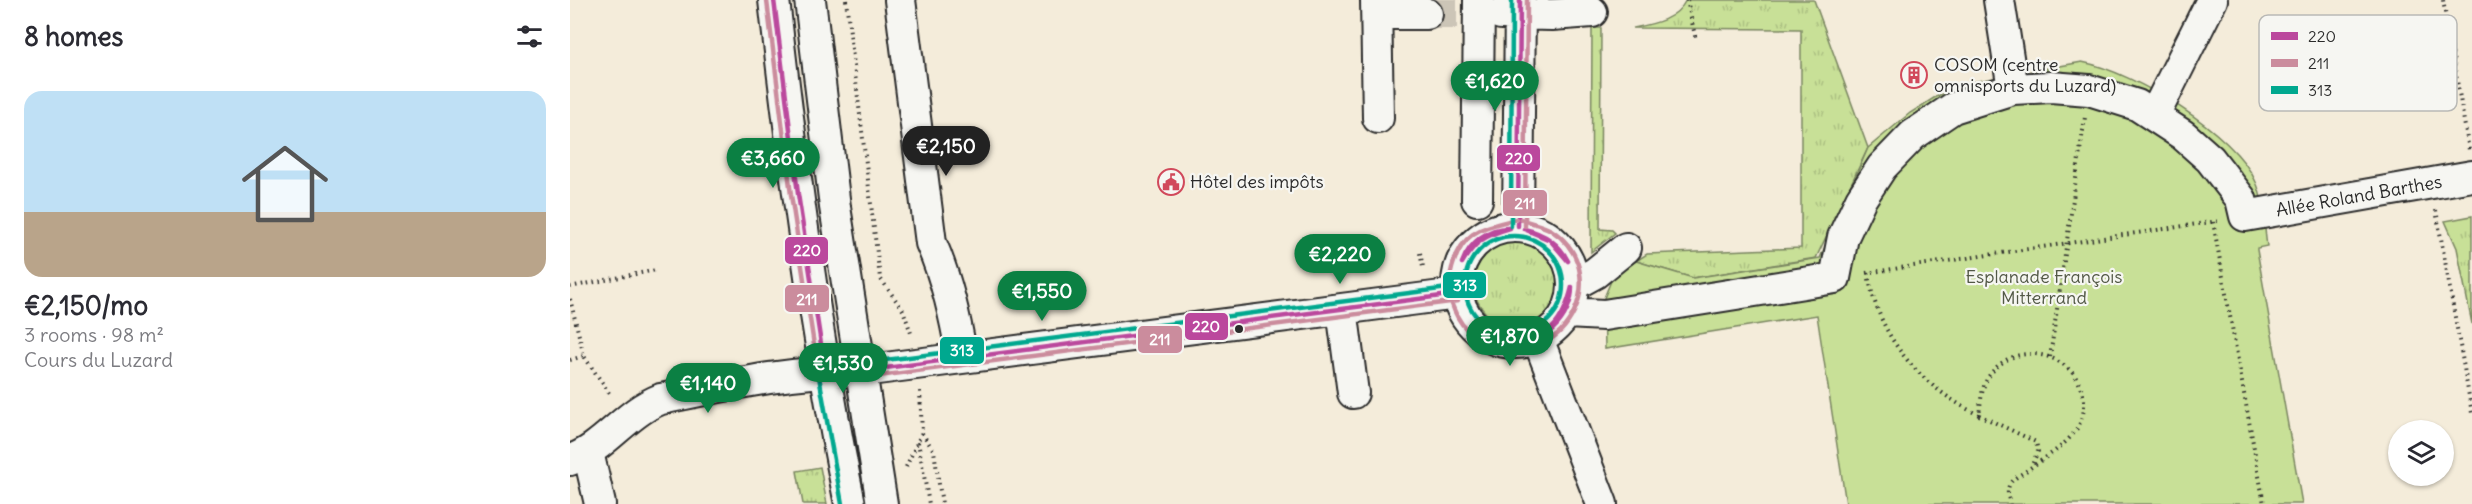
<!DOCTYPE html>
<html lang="en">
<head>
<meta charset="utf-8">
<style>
	:root { --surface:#fff; --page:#f2f2f3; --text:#2b2b33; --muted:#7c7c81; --line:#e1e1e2; --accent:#0b8043 }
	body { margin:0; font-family:Delius,sans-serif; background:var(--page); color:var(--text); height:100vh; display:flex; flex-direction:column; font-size:22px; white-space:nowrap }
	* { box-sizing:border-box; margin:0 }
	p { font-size:20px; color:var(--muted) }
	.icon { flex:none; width:33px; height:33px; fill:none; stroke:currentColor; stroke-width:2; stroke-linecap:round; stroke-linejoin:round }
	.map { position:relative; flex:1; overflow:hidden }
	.details { display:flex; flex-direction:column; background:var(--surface); width:570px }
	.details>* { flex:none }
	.tools { position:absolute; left:1818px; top:420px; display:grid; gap:12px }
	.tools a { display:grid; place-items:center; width:66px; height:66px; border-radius:50%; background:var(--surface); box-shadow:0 2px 4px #0004; font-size:30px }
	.price { position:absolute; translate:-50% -51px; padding:0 14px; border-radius:21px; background:var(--accent); color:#fff; font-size:20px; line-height:39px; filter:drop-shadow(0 2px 3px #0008) }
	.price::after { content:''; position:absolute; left:50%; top:36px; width:18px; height:14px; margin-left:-9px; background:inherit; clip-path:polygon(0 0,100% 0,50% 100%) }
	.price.on { background:#222; color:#fff }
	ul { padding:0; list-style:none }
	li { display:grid; align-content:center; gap:12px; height:318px; padding:0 24px }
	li+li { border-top:2px solid var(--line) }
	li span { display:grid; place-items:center; height:186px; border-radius:18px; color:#555 }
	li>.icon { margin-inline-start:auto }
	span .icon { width:108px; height:108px; fill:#fffc; stroke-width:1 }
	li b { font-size:26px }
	h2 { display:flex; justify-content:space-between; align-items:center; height:72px; padding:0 24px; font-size:26px }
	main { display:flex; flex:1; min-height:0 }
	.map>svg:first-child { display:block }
	.grass { fill:url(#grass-tufts); stroke:#7a8661; stroke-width:1.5 }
	.park { fill:#c8e097; stroke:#7a8661; stroke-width:1.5 }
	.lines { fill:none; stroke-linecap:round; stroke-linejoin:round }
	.minor-tunnel { stroke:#ccc5b7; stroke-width:30; stroke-dasharray:30 15; stroke-linecap:butt }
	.minor-casing { stroke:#2b2b2b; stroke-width:34 }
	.path { stroke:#2b2b2b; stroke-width:4; stroke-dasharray:1.5 4.5; stroke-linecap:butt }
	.minor { stroke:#f6f6f2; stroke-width:30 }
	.bus-1-casing { stroke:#f6f6f2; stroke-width:9 }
	.bus-2-casing { stroke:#f6f6f2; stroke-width:9 }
	.bus-3-casing { stroke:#f6f6f2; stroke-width:9 }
	.bus-1 { stroke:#bb489d; stroke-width:4.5 }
	.bus-2 { stroke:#cb8c9d; stroke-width:4.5 }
	.bus-3 { stroke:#00a88f; stroke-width:4.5 }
	.bus-dot { fill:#2b2b2b; stroke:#f6f6f2; stroke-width:2 }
	.labels { text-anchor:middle; stroke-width:4.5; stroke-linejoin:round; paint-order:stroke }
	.poi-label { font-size:18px; fill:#2b2b2b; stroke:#f6f6f2; text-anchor:start }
	.street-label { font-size:18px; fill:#2b2b2b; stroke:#f6f6f2 }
	.park-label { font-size:18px; fill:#525846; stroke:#f6f6f2 }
	.key { fill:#f6f6f2; stroke:#b9b9b6; stroke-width:1.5 }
	.key-label { font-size:16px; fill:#2b2b2b }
	.line-badge { stroke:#f6f6f2; stroke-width:2 }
	.badge-label { font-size:16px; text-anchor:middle; font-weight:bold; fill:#fff }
</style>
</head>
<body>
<main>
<section class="details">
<h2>8 homes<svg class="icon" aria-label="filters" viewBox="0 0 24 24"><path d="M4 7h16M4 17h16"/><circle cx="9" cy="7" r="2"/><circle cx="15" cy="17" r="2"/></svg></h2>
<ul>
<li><span style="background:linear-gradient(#bfe0f5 65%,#b9a48a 0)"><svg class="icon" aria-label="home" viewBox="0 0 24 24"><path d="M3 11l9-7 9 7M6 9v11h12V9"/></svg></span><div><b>€2,150/mo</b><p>3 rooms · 98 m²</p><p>Cours du Luzard</p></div></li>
</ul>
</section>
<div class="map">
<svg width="1902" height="504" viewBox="0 0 1902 504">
	<defs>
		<pattern id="grass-tufts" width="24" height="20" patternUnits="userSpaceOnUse" patternTransform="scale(1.5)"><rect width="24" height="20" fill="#c8e097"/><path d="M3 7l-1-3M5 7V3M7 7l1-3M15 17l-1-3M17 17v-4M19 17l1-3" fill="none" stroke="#acc082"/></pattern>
	</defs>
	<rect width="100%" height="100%" fill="#f4ecda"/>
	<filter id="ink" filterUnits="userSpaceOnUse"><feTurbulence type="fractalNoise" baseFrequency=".0167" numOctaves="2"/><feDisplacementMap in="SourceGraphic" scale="12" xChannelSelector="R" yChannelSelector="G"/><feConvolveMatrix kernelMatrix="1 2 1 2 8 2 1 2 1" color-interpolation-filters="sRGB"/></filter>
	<g filter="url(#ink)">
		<!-- grass -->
		<path class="grass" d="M1116 0H1244L1298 148 1246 258 1123 278 1066 261 1077 254 1231 248V29L1063 28C1083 24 1106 20 1116 0Z
			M1022 28H1031L1030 229 1042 230 1045 233 1021 252Z
			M1902 216V324L1887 248 1875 221Z
			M904 284a42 42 0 1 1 84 0a42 42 0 1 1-84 0Z
			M250 467 257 504H233L227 471Z"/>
		<!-- park -->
		<path class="park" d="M1512 62C1564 72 1665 133 1686 182 1694 199 1694 227 1697 246L1687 248V250L1732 504H1276L1247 315 1035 349 1034 298 1043 276 1066 261 1123 278 1250 258 1298 148 1340 113 1367 96 1402 82Z"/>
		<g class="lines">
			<!-- minor-tunnel -->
			<path class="minor-tunnel" d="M857 14H907"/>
			<defs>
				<path id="minor" d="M204 0C223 169 246 338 280 504
					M240 0 265 207 312 504
					M330 0 361 243C377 280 385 317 392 357
					M806 0 808 118
					M1429 0 1443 89
					M807 14H857
					M931 14 982 15 1022 12
					M1584 116 1642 0
					M907 200 909 0
					M948 226 950 0
					M887 285a58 58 0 1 1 116 0a58 58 0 1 1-116 0Z
					M1003 285 1025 273 1056 248
					M772 309 783 393
					M997 313 1034 315 1265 278 1273 237 1291 199 1312 167 1343 135 1383 108 1443 89 1481 87 1519 90 1567 105 1613 135 1640 159 1671 199 1675 216 1902 176
					M968 339 1032 504
					M18 452 30 504
					M0 460C35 448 55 413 91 399 158 385 223 370 292 371L887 294"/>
			</defs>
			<!-- minor casing -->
			<use href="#minor" class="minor-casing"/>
			<!-- path -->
			<path class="path" d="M276 0 310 278 333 310 342 336
				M1117 0 1126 40
				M1873 0 1899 150
				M1866 210 1902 413
				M1643 222 1694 504
				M850 253 853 267
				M1296 273 1648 221
				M1298 273C1308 338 1351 387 1409 415 1411 402 1411 387 1419 376 1446 336 1510 354 1514 401 1516 437 1480 453 1456 471 1452 474 1444 478 1441 482 1436 489 1438 497 1440 504
				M0 287 86 270
				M0 299 14 356 41 396
				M1480 357 1515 117
				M0 360 14 356
				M1409 415 1466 442 1468 451 1461 467
				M352 433 364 451 372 504
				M348 442 359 504
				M336 467 352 432 350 391"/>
			<!-- minor -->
			<use href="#minor" class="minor"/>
			<defs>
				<path id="bus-1" d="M204 0 228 194 255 370 292 371 887 294
					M948 226 950 0
					M954 229C973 233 989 243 998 261
					M954 229 980 240 998 261
					M892 263C899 243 918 227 940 228
					M892 263C905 241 916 235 940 228
					M941 342C973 348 1002 318 1002 287
					M941 342C980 340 993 323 1002 287"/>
				<path id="bus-2" d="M197 1 221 195 248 371 252 377 293 378 888 301
					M946 219C913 228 893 229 882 268 876 287 880 307 892 324 900 335 912 343 925 347 998 368 1044 271 981 230 972 225 960 223 951 219
					M955 226 957 0"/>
				<path id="bus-3" d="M941 226 942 0
					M895 285a49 49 0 1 1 98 0a49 49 0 1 1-98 0Z
					M272 504 248 371V366L252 363H292L886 287"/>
			</defs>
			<!-- bus-1 casing -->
			<use href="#bus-1" class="bus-1-casing"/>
			<!-- bus-2 casing -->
			<use href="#bus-2" class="bus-2-casing"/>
			<!-- bus-3 casing -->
			<use href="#bus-3" class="bus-3-casing"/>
			<!-- bus-1 -->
			<use href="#bus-1" class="bus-1"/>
			<!-- bus-2 -->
			<use href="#bus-2" class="bus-2"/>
			<!-- bus-3 -->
			<use href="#bus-3" class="bus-3"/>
		</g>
	</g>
	<!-- icons -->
	<defs>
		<symbol id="building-ring" viewBox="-11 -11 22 22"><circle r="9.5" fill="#f6f6f2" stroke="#d1495b" stroke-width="1.5"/><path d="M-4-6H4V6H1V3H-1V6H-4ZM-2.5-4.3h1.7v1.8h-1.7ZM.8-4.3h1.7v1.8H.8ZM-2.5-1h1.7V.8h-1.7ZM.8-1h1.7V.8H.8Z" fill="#d1495b"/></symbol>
		<symbol id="civic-ring" viewBox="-11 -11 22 22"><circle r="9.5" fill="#f6f6f2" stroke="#d1495b" stroke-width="1.5"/><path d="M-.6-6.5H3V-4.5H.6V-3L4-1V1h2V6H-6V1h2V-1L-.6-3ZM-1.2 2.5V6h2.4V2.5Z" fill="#d1495b"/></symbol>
	</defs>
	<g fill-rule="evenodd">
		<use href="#building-ring" x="1329" y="60" width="30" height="30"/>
		<use href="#civic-ring" x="586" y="167" width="30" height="30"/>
	</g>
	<!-- markers -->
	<circle class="bus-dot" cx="669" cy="329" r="5"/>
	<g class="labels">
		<!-- poi labels -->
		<g class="poi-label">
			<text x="1364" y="71">COSOM (centre<tspan x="1364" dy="21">omnisports du Luzard)</tspan></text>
			<text x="620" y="188">Hôtel des impôts</text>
		</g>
		<!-- street labels -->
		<g class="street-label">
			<text transform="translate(1789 196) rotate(-10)" y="6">Allée Roland Barthes</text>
		</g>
		<!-- park labels -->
		<g class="park-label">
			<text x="1474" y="283">Esplanade François<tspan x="1474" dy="21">Mitterrand</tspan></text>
		</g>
	</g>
	<!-- legend -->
	<rect x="1689" y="15" width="198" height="96" rx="9" class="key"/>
	<rect x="1701" y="32" width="27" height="8" fill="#bb489d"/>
	<rect x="1701" y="59" width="27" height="8" fill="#cb8c9d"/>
	<rect x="1701" y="86" width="27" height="8" fill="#00a88f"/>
	<g class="key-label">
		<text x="1738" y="42">220</text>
		<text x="1738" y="69">211</text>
		<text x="1738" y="96">313</text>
	</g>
	<g class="line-badge">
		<rect x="926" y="144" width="45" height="28" rx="6" fill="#bb489d"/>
		<rect x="932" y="189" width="46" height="28" rx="6" fill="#cb8c9d"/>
		<rect x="214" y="236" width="45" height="29" rx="6" fill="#bb489d"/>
		<rect x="872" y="271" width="45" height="28" rx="6" fill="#00a88f"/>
		<rect x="214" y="284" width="46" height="29" rx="6" fill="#cb8c9d"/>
		<rect x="614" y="312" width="45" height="29" rx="6" fill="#bb489d"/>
		<rect x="567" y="325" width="46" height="29" rx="6" fill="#cb8c9d"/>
		<rect x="369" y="336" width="46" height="29" rx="6" fill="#00a88f"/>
	</g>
	<g class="badge-label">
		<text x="949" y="164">220</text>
		<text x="955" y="209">211</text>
		<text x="237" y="256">220</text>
		<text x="895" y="291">313</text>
		<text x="237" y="305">211</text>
		<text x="636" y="332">220</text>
		<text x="590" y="345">211</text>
		<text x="392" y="356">313</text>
	</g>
</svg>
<div class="tools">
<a><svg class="icon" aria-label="layers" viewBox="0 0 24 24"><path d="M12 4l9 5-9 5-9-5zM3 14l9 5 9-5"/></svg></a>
</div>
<b class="price" style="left:925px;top:112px">€1,620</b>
<b class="price on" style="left:376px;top:177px">€2,150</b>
<b class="price" style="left:203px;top:189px">€3,660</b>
<b class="price" style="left:770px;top:285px">€2,220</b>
<b class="price" style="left:472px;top:322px">€1,550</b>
<b class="price" style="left:940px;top:367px">€1,870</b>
<b class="price" style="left:273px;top:394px">€1,530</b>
<b class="price" style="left:138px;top:414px">€1,140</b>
</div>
</main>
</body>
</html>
